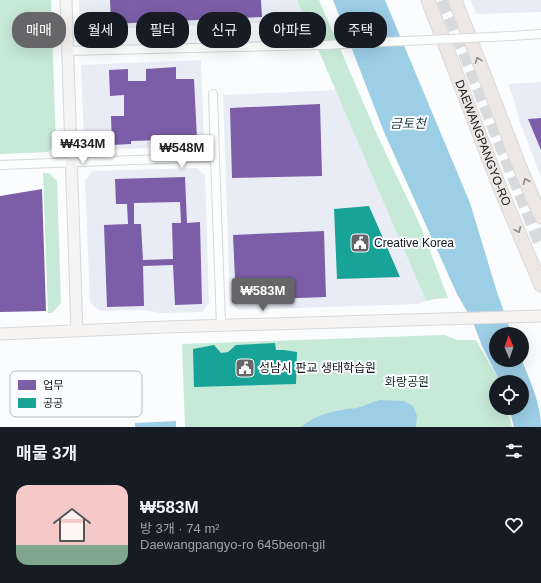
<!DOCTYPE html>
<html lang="ko">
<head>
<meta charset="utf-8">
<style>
	:root { --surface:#171b24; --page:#20242c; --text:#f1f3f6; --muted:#9ea1a6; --line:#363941; --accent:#666668 }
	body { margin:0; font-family:Helvetica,"Noto Sans KR",sans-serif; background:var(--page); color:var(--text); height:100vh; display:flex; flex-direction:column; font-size:15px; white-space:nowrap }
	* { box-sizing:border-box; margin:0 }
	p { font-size:13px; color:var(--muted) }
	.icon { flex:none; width:22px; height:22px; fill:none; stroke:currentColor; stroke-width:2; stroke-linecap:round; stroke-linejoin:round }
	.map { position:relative; height:427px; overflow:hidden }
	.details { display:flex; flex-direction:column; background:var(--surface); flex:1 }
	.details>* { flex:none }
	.guide { position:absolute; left:12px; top:12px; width:517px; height:36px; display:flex; gap:8px }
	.needle { width:26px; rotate:358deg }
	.buttons { position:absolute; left:489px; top:327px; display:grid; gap:8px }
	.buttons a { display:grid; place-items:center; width:40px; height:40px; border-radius:50%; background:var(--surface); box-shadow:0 4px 16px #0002; font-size:20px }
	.price { position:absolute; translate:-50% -34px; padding:0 9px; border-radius:4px; background:#fff; color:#222; font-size:13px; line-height:26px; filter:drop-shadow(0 1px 2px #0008) }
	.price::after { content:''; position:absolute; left:50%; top:24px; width:12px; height:9px; margin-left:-6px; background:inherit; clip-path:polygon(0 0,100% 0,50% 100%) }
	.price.current { background:var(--accent); color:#fff }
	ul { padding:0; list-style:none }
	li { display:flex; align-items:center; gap:12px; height:100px; padding:0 16px }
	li+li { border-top:1px solid var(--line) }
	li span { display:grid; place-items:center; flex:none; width:112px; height:80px; border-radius:12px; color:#555 }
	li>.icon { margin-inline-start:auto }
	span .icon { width:48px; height:48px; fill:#fffc; stroke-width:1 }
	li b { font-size:17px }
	h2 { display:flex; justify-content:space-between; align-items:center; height:48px; padding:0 16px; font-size:17px }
	.tag { padding:0 14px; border-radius:16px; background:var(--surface); box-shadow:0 4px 16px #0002; font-size:14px; line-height:36px }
	.tag.current { background:var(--accent); color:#fff }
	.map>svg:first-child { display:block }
	.built { fill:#e9ecf4 }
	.green { fill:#c7e9d8 }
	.water { fill:#9ccee6 }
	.offices { fill:#7b5ea7; fill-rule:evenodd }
	.public { fill:#17a398 }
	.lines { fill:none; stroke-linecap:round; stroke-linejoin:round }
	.primary-tunnel { stroke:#d9dadc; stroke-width:13; stroke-dasharray:13 6; stroke-linecap:butt }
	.street-casing { stroke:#d7d8da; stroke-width:10 }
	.secondary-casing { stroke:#d7d8da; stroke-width:13 }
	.primary-casing { stroke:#d8d9da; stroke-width:15 }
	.street { stroke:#feffff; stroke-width:8 }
	.secondary { stroke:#f6f4f2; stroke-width:11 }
	.primary { stroke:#ede8e5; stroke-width:13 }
	.street-bridge-casing { stroke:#d7d8da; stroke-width:10; stroke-linecap:butt }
	.street-bridge { stroke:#feffff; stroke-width:8 }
	.oneway { stroke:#8c8a89 }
	.labels { text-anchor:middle; stroke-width:4; stroke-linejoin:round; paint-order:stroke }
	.street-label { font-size:12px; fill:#161618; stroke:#fafcff }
	.poi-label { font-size:12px; fill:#161618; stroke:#fafcff; text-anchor:start }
	.park-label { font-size:12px; fill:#123122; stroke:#fafcff }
	.water-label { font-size:13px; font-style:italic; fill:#183847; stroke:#fafcff }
	.key { fill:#fafcff; stroke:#b6b7ba; stroke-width:1 }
	.key-label { font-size:11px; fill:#161618 }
</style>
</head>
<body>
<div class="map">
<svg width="541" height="427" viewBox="0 0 541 427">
	<rect width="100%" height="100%" fill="#fbfcfe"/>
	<!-- built -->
	<path class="built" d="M79 0H297L306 21 80 30Z
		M470 0H541V12L477 14Z
		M201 60 204 146 92 150 84 143 81 65Z
		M541 82V177L520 123 513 96 508 84Z
		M336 90 426 301 418 304 239 310 230 303 223 95Z
		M197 168 205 175 209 303 202 312 160 313 143 310 100 311 90 302 85 180 93 171Z"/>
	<!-- green -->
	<path class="green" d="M0 0H51L56 144 48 152 0 154Z
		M297 0H319L379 139 421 227 448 298 434 299 426 301Z
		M43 173H49L57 181 61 303 52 313H48Z
		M445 335 457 340H476L500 382H496V408H507L512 427H185L182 344Z"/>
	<!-- water -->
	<path class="water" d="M333 0H385L470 203 497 292 512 334H496V360H522C530 382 541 403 541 427H514L509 408H522V382H500L482 346 472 320 457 294 384 132Z
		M380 400 404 401 413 406 417 416 416 427H301C315 415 330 412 347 409 351 408 356 409 360 407 367 405 372 402 380 400Z
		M176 421V427H135V423Z"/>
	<!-- offices -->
	<path class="offices" d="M110 0H261L262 17 111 24Z
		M176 67V79H194L197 139 131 141V144L112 145 111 116H124V95L110 96 109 70 128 69V81H146V69Z
		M320 104 322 176 232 178 230 108Z
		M541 118V150L528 119Z
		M185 177 187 223 200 222 202 304 175 305 173 265 143 266 144 306 107 307 104 225 128 224 127 204H116L115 179ZM180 202 181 223H172L173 259 143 260 141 224H134V203Z
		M42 189 46 311 0 312V196Z
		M324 231 326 297 236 300 233 235Z"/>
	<!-- public -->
	<path class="public" d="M369 206 400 277 337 279 334 209Z
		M275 343 276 350H284L297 352 296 384 194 387 193 349 214 345 221 353 228 352 236 345Z"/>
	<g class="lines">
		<!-- primary-tunnel -->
		<path class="primary-tunnel" d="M443 0 541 246"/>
		<defs>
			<path id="street" d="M511 36 541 34
				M67 51 323 45
				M213 94 215 157
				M0 165 215 157 221 325"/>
			<path id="secondary" d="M66 0 77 331
				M0 334 166 327 541 316"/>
			<g id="primary">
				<path id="s1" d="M428 0 500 188 541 285"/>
				<path d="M455 0 523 175 541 217"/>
			</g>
		</defs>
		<!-- street casing -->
		<use href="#street" class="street-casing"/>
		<!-- secondary casing -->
		<use href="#secondary" class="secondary-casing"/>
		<!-- primary casing -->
		<use href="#primary" class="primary-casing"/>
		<!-- street -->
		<use href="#street" class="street"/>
		<!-- secondary -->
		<use href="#secondary" class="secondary"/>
		<!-- primary -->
		<use href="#primary" class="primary"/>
		<defs>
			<path id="street-bridge" d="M323 45 511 36"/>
		</defs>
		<!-- street-bridge casing -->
		<use href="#street-bridge" class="street-bridge-casing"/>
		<!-- street-bridge -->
		<use href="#street-bridge" class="street-bridge"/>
	</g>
	<!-- one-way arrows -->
	<defs><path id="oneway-chevron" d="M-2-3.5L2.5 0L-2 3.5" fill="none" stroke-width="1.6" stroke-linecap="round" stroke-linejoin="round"/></defs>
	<g class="oneway">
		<use href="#oneway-chevron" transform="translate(478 60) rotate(-111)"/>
		<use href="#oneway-chevron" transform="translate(526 181) rotate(-113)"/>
		<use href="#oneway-chevron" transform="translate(518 230) rotate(66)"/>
	</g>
	<!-- icons -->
	<defs>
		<symbol id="civic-square" viewBox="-11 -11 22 22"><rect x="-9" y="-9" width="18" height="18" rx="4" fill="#666668" stroke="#fafcff"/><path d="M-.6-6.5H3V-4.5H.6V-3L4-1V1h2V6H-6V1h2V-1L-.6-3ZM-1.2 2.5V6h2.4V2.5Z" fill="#fff"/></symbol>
	</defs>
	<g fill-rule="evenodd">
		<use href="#civic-square" x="349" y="232" width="22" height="22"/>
		<use href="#civic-square" x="234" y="357" width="22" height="22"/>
	</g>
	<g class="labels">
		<!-- street labels -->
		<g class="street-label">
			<text dy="4" stroke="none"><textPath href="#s1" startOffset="153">DAEWANGPANGYO-RO</textPath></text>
		</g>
		<!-- poi labels -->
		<g class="poi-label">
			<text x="374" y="247">Creative Korea</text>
			<text x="259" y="372">성남시 판교 생태학습원</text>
		</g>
		<!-- park labels -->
		<g class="park-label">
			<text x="407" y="386">화랑공원</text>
		</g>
		<!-- water labels -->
		<g class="water-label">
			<text x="408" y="128">금토천</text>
		</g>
	</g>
	<!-- legend -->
	<rect x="10" y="371" width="132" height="46" rx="6" class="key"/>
	<rect x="18" y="380" width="18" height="10" fill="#7b5ea7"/>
	<rect x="18" y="398" width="18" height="10" fill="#17a398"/>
	<g class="key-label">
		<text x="43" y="389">업무</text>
		<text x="43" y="407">공공</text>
	</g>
</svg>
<div class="buttons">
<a><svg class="needle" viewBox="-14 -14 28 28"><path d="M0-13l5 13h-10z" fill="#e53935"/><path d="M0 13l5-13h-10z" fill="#9ea1a6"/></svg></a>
<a><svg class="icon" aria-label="locate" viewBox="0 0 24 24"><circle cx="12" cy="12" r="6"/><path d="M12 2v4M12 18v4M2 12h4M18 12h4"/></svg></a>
</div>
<b class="price" style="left:83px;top:165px">₩434M</b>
<b class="price" style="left:182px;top:169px">₩548M</b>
<b class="price current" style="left:263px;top:312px">₩583M</b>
<div class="guide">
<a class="tag current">매매</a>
<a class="tag">월세</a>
<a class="tag">필터</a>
<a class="tag">신규</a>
<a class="tag">아파트</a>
<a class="tag">주택</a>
</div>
</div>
<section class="details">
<h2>매물 3개<svg class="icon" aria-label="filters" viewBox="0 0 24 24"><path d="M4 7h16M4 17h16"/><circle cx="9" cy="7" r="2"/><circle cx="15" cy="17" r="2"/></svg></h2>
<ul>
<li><span style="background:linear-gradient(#f6c9c9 75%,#7fa58c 0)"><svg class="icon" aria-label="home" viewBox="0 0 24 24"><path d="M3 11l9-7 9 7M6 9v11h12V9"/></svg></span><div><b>₩583M</b><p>방 3개 · 74 m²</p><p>Daewangpangyo-ro 645beon-gil</p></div><svg class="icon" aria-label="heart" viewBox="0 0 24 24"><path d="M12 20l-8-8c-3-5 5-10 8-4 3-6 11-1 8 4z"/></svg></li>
</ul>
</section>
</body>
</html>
